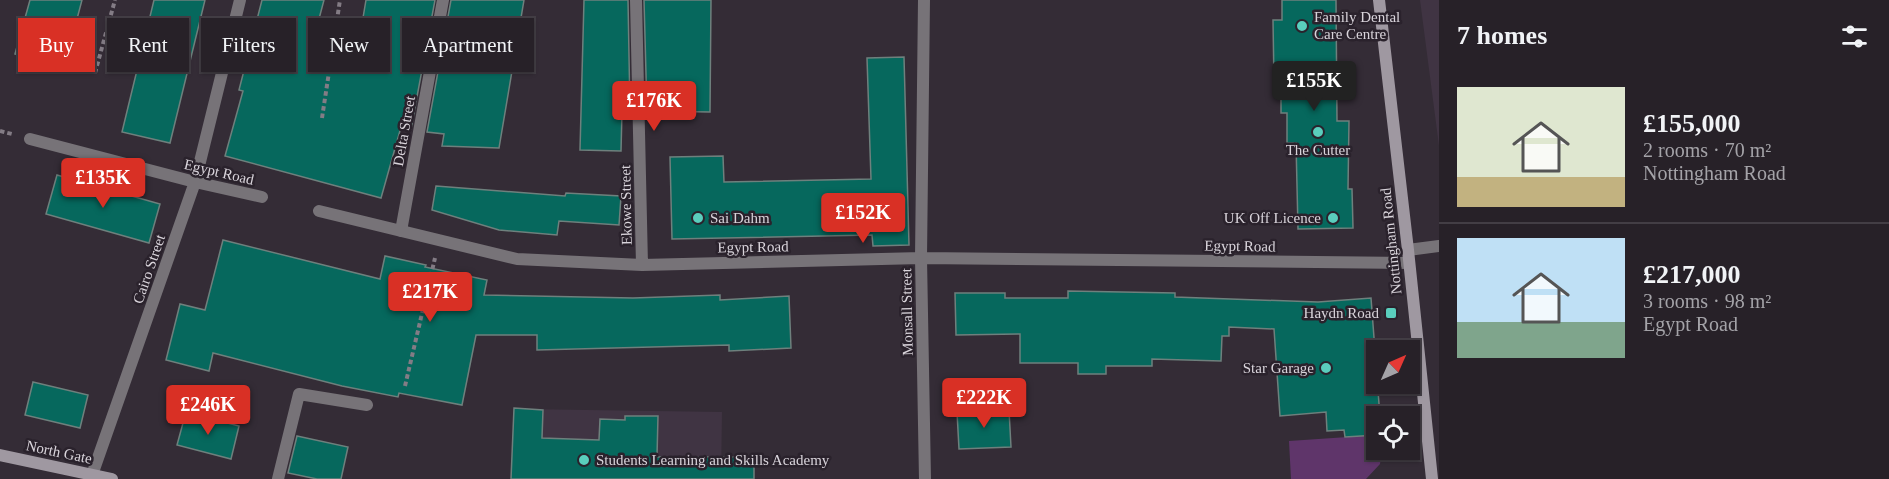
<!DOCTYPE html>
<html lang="en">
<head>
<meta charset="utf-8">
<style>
	:root { --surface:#272128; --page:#2f2930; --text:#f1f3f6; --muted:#a4a3a8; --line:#433e45; --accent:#d93025 }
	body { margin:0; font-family:Georgia,serif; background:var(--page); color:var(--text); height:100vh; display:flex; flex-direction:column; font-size:22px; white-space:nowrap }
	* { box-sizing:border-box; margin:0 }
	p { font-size:20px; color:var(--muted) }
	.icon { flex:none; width:33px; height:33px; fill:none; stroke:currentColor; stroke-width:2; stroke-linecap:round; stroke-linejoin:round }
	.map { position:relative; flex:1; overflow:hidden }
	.panel { display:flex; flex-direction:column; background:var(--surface); width:450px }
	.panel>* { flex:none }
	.hud { position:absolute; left:18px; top:18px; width:570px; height:54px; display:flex; gap:12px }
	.needle { width:39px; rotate:45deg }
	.fabs { position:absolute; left:1366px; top:340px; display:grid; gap:12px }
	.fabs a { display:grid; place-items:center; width:54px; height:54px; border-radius:0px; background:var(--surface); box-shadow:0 2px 4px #0004,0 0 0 2px var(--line); font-size:30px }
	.price { position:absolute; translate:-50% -51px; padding:0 14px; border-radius:6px; background:var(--accent); color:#fff; font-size:20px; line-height:39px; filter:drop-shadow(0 2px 3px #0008) }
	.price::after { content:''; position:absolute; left:50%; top:36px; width:18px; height:14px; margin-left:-9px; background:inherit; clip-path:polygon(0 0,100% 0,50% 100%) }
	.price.selected { background:#222; color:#fff }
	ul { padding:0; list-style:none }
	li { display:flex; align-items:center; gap:18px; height:150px; padding:0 18px }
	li+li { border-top:2px solid var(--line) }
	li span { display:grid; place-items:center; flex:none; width:168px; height:120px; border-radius:0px; color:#555 }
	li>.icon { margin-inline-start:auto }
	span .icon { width:72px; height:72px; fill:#fffc; stroke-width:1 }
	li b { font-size:26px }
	h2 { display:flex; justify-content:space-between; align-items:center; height:72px; padding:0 18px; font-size:26px }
	.chip { padding:0 21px; border-radius:0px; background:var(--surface); box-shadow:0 2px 4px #0004,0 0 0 2px var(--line); font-size:21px; line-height:54px }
	.chip.selected { background:var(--accent); color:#fff }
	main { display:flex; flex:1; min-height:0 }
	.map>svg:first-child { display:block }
	.built { fill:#403443 }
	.green { fill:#5f356a }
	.building { fill:#06685d; stroke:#6e807d; stroke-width:1.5 }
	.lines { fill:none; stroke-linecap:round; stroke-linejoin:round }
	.path { stroke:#837c85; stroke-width:4; stroke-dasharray:4.5 3; stroke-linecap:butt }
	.lane { stroke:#777378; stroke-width:12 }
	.street { stroke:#777378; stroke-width:12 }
	.secondary { stroke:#9f98a1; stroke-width:12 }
	.poi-dot { fill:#5acebd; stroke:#2a222c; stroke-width:2 }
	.labels { text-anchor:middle; stroke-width:5; stroke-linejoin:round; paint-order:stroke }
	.poi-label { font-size:15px; fill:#d9d4db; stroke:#2a222c; text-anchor:start }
	.street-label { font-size:15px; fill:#d9d4db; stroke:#2a222c }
</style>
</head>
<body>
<main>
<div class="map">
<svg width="1439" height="479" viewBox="0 0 1439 479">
	<rect width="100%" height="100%" fill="#342c36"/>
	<!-- built -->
	<path class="built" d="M1420 0H1439V146Z
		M520 409 722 412 721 479H514Z"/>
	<!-- green -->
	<path class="green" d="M1377 435V450H1382L1380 464 1366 479H1291L1289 441Z"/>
	<!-- building -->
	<path class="building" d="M30 0H82L64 68 15 54Z
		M154 0H205L170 143 122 132Z
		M262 0H324L307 64 354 71 366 0H435L411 129 401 127 381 198 225 156 243 91 239 90Z
		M451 0H524L499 148 442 146 444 134 427 132Z
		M584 0H628L630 111H622L621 151 580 150Z
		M644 0H711L710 112 647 111Z
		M1282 0H1336L1337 121H1349L1348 189H1352L1353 228 1298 229 1296 143H1287V113H1281V82H1274L1273 20H1282Z
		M904 57 909 245 873 246 872 235 672 239 670 157 723 156 724 182 871 179 867 58Z
		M57 175 160 204 149 243 46 214Z
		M436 186 565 196 566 193 621 196 619 225 559 221 557 235 499 230 432 210Z
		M223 240 380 279 385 256 426 265 425 267 487 280 484 295 633 298 720 295V300L789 296 791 348 729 351V345L537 350V335H476L462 405 399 393 398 397 342 386 213 353 209 371 166 360 180 304 205 310Z
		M1068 291 1175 293V297L1318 302 1371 298 1380 417H1377V435L1345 437 1344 430 1327 431 1326 412 1280 416 1274 329 1229 327V336H1222L1221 361 1152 359V366H1106V374H1078V363H1020V334L956 335 955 293H1005V298H1068Z
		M33 382 88 395 80 428 25 415Z
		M514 408 543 410 542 438 599 440 600 419 625 420V416H658L657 457H754V479H511Z
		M1009 410 1011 447 959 449 957 412Z
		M186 412 239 426 231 459 177 445Z
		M297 436 348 447 341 479H317L288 473Z"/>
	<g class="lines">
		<!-- path -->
		<path class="path" d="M95 73 115 0
			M322 118 340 0
			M0 131 12 134
			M405 386 435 258"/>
		<!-- lane -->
		<path class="lane" d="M1408 250 1439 246
			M278 479 299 394 367 405"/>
		<!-- street -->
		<path class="street" d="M636 0 642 265
			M924 0 921 258 925 479
			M30 139 195 182 262 197
			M319 211 517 259 642 265 921 258 1409 263
			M401 231 443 0
			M92 475 195 182 240 0"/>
		<!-- secondary -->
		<path class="secondary" d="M1379 0 1408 250 1432 479
			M0 455 112 479"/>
	</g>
	<!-- markers -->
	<g class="poi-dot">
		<circle cx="1302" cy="26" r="6"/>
		<circle cx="1318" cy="132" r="6"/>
		<circle cx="698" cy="218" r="6"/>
		<circle cx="1333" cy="218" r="6"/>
		<rect x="1385" y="307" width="12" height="12" rx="3"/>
		<circle cx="1326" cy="368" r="6"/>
		<circle cx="584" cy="460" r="6"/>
	</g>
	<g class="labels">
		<!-- poi labels -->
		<g class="poi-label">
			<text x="1314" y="22">Family Dental<tspan x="1314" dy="17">Care Centre</tspan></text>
			<text x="1318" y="155" text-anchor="middle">The Cutter</text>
			<text x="710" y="223">Sai Dahm</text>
			<text x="1321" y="223" text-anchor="end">UK Off Licence</text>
			<text x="1379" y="318" text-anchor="end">Haydn Road</text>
			<text x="1314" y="373" text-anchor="end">Star Garage</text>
			<text x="596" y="465">Students Learning and Skills Academy</text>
		</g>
		<!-- street labels -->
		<g class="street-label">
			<text transform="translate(404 131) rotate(-80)" y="5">Delta Street</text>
			<text transform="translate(219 172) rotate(13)" y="5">Egypt Road</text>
			<text transform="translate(626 205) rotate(-91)" y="5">Ekowe Street</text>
			<text transform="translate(1391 241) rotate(-96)" y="5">Nottingham Road</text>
			<text transform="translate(1240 246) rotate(1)" y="5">Egypt Road</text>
			<text transform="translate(753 247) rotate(-1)" y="5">Egypt Road</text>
			<text transform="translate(149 269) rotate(-71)" y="5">Cairo Street</text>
			<text transform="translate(907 312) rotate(-91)" y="5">Monsall Street</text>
			<text transform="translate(59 452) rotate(12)" y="5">North Gate</text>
		</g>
	</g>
</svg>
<div class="fabs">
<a><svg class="needle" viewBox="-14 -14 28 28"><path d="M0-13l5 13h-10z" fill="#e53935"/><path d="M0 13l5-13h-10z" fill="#a4a3a8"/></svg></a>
<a><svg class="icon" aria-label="locate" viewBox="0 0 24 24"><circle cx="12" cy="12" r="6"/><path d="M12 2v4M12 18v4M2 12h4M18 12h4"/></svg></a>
</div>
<b class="price selected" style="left:1314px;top:112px">£155K</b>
<b class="price" style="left:654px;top:132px">£176K</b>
<b class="price" style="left:103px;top:209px">£135K</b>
<b class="price" style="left:863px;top:244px">£152K</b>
<b class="price" style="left:430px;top:323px">£217K</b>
<b class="price" style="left:984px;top:429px">£222K</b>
<b class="price" style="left:208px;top:436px">£246K</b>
<div class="hud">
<a class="chip selected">Buy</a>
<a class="chip">Rent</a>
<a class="chip">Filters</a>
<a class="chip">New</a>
<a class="chip">Apartment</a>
</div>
</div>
<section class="panel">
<h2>7 homes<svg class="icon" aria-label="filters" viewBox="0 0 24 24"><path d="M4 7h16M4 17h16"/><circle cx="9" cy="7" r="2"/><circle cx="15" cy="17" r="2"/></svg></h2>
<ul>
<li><span style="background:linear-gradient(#dfe7d0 75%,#c2b280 0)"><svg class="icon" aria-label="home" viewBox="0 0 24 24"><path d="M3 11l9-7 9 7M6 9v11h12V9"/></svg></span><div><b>£155,000</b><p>2 rooms · 70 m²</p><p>Nottingham Road</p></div></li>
<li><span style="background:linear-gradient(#bfe0f5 70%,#7fa58c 0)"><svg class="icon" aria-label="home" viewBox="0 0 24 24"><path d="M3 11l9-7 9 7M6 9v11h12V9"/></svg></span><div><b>£217,000</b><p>3 rooms · 98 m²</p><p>Egypt Road</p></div></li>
</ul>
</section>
</main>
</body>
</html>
